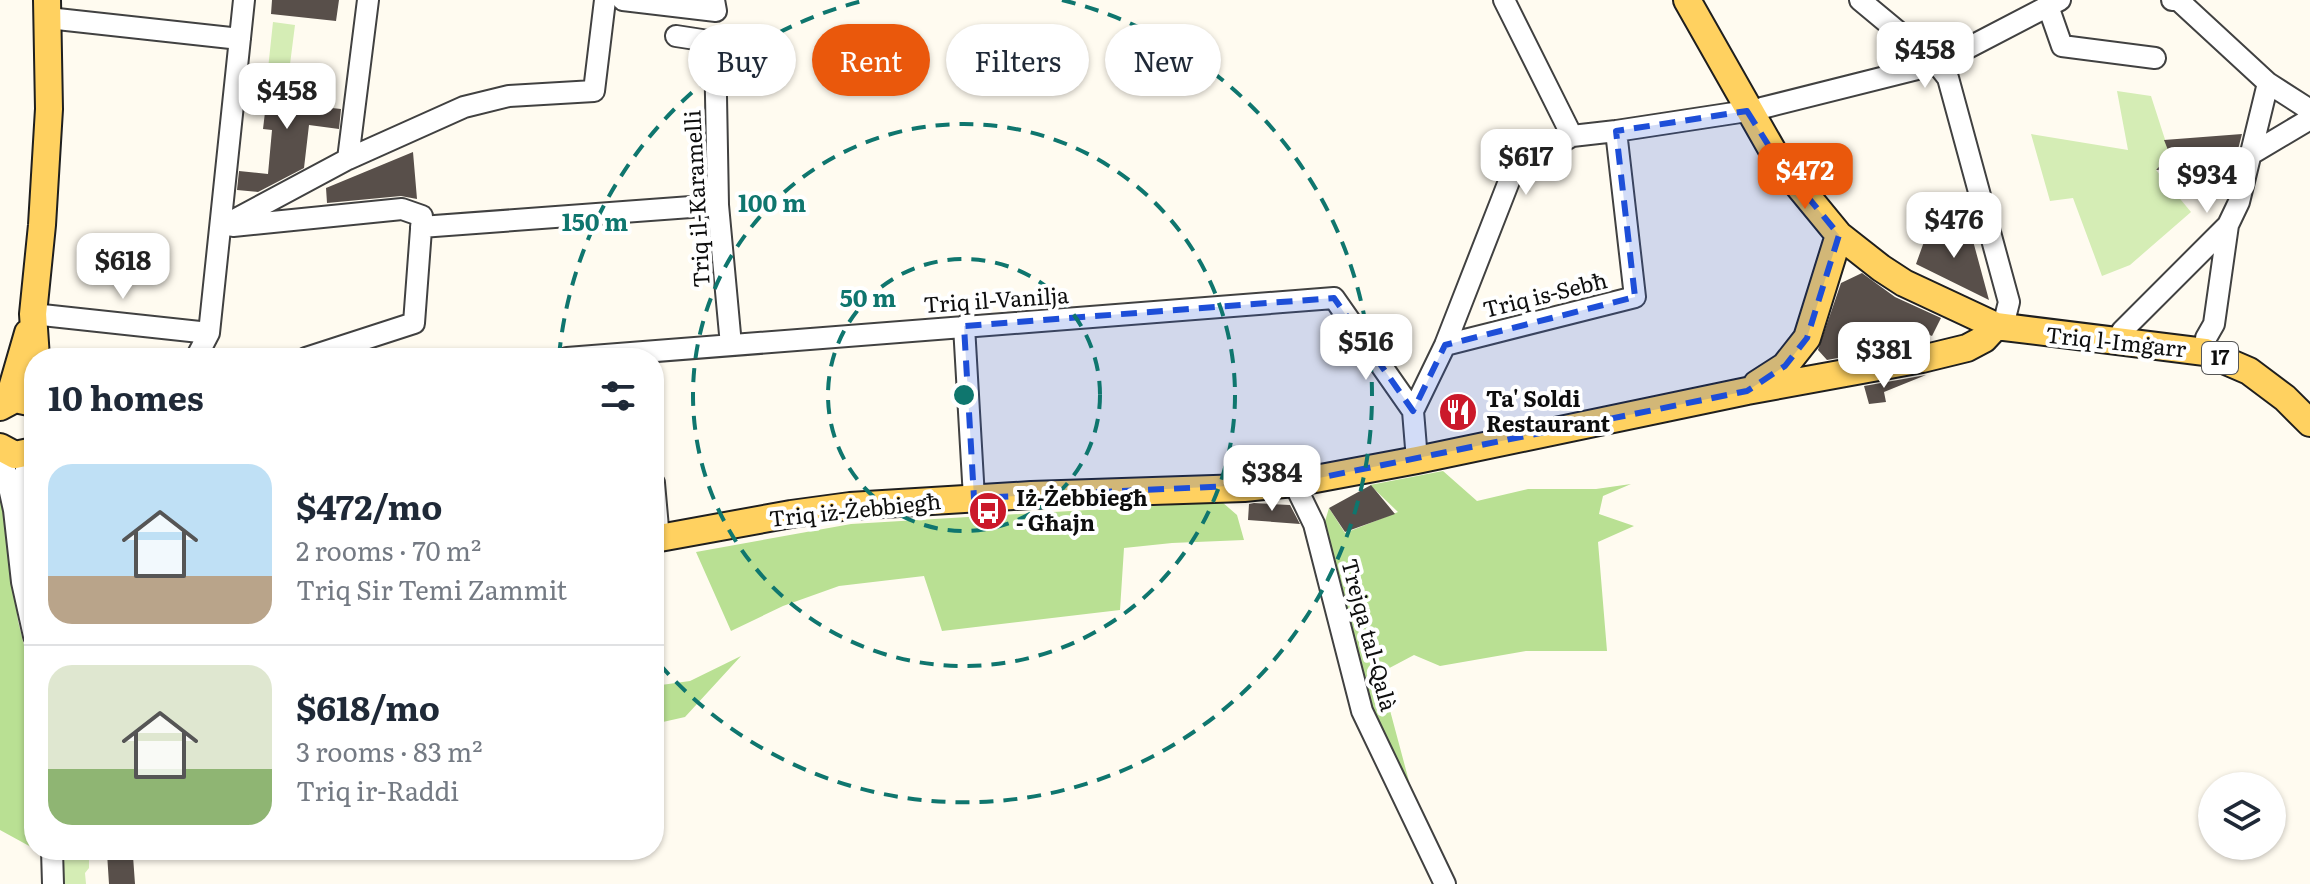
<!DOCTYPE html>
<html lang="en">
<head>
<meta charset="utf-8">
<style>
	:root { --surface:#fff; --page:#f6f6f7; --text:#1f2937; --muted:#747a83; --line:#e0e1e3; --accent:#ea580c }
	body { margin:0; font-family:Literata,serif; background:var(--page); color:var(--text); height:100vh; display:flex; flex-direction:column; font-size:30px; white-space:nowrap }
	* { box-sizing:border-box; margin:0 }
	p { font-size:26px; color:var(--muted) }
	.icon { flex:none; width:44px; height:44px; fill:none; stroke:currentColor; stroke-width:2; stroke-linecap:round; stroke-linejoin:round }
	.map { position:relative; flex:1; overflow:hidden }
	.drawer { position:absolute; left:24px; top:348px; width:640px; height:512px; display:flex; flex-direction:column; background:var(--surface); border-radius:32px; box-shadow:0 2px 6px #0004 }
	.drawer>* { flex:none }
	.hud { position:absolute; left:688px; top:24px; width:760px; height:72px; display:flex; gap:16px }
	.tools { position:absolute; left:2198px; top:772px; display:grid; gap:16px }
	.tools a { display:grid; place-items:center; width:88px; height:88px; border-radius:50%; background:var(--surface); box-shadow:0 2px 6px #0004; font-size:40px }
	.price { position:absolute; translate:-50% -68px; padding:0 18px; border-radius:16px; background:#fff; color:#222; font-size:26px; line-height:52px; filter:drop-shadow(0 2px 4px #0008) }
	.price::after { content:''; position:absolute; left:50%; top:48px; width:24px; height:18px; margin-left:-12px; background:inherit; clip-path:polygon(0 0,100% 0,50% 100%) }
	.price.active { background:var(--accent); color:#fff }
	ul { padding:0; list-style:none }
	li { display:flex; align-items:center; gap:24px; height:200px; padding:0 24px }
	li+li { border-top:2px solid var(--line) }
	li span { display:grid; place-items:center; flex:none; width:224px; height:160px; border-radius:24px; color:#555 }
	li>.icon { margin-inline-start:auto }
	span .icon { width:96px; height:96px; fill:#fffc; stroke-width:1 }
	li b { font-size:34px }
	h2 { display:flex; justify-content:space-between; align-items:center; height:96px; padding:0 24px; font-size:34px }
	.pill { padding:0 28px; border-radius:36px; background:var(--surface); box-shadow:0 2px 6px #0004; font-size:28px; line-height:72px }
	.pill.active { background:var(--accent); color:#fff }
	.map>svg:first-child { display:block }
	.green { fill:#d5edb5 }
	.forest { fill:#b9e093 }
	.building { fill:#584f4a }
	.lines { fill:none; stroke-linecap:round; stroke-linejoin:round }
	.minor-casing { stroke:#414141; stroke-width:24 }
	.major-casing { stroke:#1f1f1f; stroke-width:30 }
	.minor { stroke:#fff; stroke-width:20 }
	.major { stroke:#ffd160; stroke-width:26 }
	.marked { fill:#1d4ed8; fill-opacity:0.2; stroke:#1d4ed8; stroke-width:6; stroke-dasharray:16 10; stroke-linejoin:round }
	.ring { fill:none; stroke:#0f766e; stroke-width:4; stroke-dasharray:14 10 }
	.labels { text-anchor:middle; stroke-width:8; stroke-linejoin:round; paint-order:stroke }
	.shield { fill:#fff; stroke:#565656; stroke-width:2 }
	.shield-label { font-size:20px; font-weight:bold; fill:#0e0e0e }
	.street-label { font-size:22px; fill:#0e0e0e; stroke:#fff }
	.poi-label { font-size:22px; font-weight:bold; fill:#0e0e0e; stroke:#fff; text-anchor:start }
	.centre { fill:#0f766e; stroke:#fff; stroke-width:4 }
	.ring-label { font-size:24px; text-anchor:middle; font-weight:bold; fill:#0f766e; stroke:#fff; stroke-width:8; stroke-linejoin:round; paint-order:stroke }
</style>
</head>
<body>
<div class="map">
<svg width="2310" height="884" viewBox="0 0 2310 884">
	<rect width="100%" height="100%" fill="#fffbf0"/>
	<!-- green -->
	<path class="green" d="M273 22 295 25 289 72 268 69Z
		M2117 91 2151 96 2170 155 2156 170 2191 212 2130 265 2102 276 2073 198 2050 201 2031 134 2128 150Z
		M65 850 84 852 89 858V868L85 873 86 884H60L61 852Z"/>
	<!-- forest -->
	<path class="forest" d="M0 463 18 621 34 685V835L31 847 0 830Z
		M1443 471 1477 501 1528 489H1596L1631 484 1603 496 1599 514 1634 526 1598 542 1607 651H1526L1440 666 1414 655 1380 673 1410 785 1379 730 1361 677 1323 528 1329 508 1345 533 1398 512 1370 485Z
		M1222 502 1237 515 1244 540 1172 543 1124 548 1120 610 942 631 924 576 839 586 783 606 731 631 696 552 851 524Z
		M741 656 685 717 654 724V686L690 681Z"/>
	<!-- building -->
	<path class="building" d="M272 0H339L336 21 271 14Z
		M270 70 300 74 296 104 341 109 339 129 309 125 304 168 258 192 237 190 239 171 268 174 272 130 263 129Z
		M2242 134 2234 165 2156 170 2170 155 2164 140Z
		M413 152 417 199 401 196 327 203 326 188Z
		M1969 226 1989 300 1916 264 1925 239Z
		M1862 273 1895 297 1941 318 1932 336 1901 323 1887 349 1827 360 1818 350 1841 283Z
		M1926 375 1884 392 1886 402 1869 404 1864 386Z
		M1371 485 1395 514 1345 532 1329 508Z
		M1254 503 1290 505 1300 524 1248 520 1249 504Z
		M107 853 133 856 135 884H109Z"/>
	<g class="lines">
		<defs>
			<path id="minor" d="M623 0 716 11 714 0
				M1504 0 1572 136
				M1860 0 1937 64 1948 78 2009 302 2005 318 1996 326
				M2172 0H2178L2268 83 2310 110
				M2048 6 2062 46 2155 58
				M48 18 240 39
				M676 36 715 42 718 205 731 345
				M1762 108 1937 64 2060 0
				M2253 153 2310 119
				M348 159 368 0
				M233 226 402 209 422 216 414 323 306 358
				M221 227 348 159 464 107 509 96 594 91 605 0
				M421 227 718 205
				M33 314 209 333
				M964 326 974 498
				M2122 331 2228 225 2239 202 2268 83
				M2206 338 2214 324 2228 225
				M1445 345 1635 297 1616 131
				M196 358 209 333 244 0
				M567 358 1334 298 1413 411 1417 460
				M1413 411 1445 345 1513 171 1572 136 1616 131 1747 111
				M0 447 14 510 22 582 34 636
				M654 483 659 539
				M1294 483 1314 524 1362 711 1445 884
				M15 506 31 453
				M52 850 53 884"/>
			<path id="major" d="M1687 0 1779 162 1839 235 1881 268 1904 283 1996 326 2205 352 2249 371 2285 398 2310 423
				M36 358 33 314 42 225 49 109 47 0
				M1757 384 1785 366 1807 338 1839 235
				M8 402 28 333
				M0 407 15 399 34 403
				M0 447 15 455 34 451
				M654 539 791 514 850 506 1031 495 1244 488 1294 483 1417 460 1747 391 1922 359 1967 348 1984 339 1996 326"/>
		</defs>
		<!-- minor casing -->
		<use href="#minor" class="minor-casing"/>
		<!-- major casing -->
		<use href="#major" class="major-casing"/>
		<!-- minor -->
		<use href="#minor" class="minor"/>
		<!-- major -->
		<use href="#major" class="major"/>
	</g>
	<!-- marked area -->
	<path class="marked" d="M1747 111 1779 162 1839 235 1807 338 1785 366 1747 391 1294 483 974 498 964 326 1334 298 1413 411 1445 345 1635 297 1616 131Z"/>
	<!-- distance rings -->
	<g class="ring">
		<circle cx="964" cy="395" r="136"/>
		<circle cx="964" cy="395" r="271"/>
		<path d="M559 356A407 407 0 0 1 866 0M1062 0A407 407 0 1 1 655 659"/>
	</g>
	<!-- icons -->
	<defs>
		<symbol id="restaurant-disc" viewBox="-11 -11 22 22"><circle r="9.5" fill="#cb192a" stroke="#fff"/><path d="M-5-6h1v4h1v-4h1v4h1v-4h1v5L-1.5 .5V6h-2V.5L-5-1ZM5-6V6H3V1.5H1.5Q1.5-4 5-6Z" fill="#fff"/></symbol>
		<symbol id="bus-disc" viewBox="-11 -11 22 22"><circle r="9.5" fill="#cb192a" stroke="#fff"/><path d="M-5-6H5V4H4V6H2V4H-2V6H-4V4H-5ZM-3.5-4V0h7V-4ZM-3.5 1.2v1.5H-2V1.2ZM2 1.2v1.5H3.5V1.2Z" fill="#fff"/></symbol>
	</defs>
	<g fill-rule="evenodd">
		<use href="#restaurant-disc" x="1436" y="390" width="44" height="44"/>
		<use href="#bus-disc" x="966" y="489" width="44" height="44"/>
	</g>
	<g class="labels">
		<!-- shield labels -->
		<rect class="shield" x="2202" y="342" width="36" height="32" rx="6"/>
		<g class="shield-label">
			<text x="2220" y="365">17</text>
		</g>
		<!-- street labels -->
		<g class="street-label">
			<text transform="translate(697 199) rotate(-93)" y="8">Triq il-Karamelli</text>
			<text transform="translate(1545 295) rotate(-14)" y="8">Triq is-Sebħ</text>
			<text transform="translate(996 300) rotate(-4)" y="8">Triq il-Vanilja</text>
			<text transform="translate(2116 342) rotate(6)" y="8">Triq l-Imġarr</text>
			<text transform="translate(855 510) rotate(-6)" y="8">Triq iż-Żebbiegħ</text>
			<text transform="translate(1369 635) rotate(75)" y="8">Trejqa tal-Qalà</text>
		</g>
		<!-- poi labels -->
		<g class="poi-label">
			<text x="1486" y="407">Ta' Soldi<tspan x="1486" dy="25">Restaurant</tspan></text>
			<text x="1016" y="506">Iż-Żebbiegħ<tspan x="1016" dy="25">- Għajn</tspan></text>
		</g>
	</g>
	<circle cx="964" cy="395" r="12" class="centre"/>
	<g class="ring-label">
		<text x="772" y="212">100 m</text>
		<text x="595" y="231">150 m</text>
		<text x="868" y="307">50 m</text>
	</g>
</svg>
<div class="tools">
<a><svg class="icon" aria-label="layers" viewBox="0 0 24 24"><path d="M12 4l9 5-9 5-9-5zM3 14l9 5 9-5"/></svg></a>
</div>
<b class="price" style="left:1925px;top:90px">$458</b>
<b class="price" style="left:287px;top:131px">$458</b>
<b class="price" style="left:1526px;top:197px">$617</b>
<b class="price active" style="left:1805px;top:211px">$472</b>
<b class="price" style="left:2207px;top:215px">$934</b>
<b class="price" style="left:1954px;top:260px">$476</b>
<b class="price" style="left:123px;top:301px">$618</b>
<b class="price" style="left:1366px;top:382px">$516</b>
<b class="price" style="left:1884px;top:390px">$381</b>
<b class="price" style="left:1272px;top:513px">$384</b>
<div class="hud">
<a class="pill">Buy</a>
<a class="pill active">Rent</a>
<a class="pill">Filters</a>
<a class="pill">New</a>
</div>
<section class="drawer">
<h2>10 homes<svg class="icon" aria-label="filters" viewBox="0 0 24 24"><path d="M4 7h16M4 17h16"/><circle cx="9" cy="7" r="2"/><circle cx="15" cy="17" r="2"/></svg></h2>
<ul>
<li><span style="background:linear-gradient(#bfe0f5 70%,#b9a48a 0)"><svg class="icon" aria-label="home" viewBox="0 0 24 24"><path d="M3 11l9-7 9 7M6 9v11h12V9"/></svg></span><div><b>$472/mo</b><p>2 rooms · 70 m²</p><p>Triq Sir Temi Zammit</p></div></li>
<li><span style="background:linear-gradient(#dfe7d0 65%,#8fb573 0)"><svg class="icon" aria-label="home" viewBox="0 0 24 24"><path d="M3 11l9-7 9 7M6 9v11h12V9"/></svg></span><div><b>$618/mo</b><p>3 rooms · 83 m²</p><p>Triq ir-Raddi</p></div></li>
</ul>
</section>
</div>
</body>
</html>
